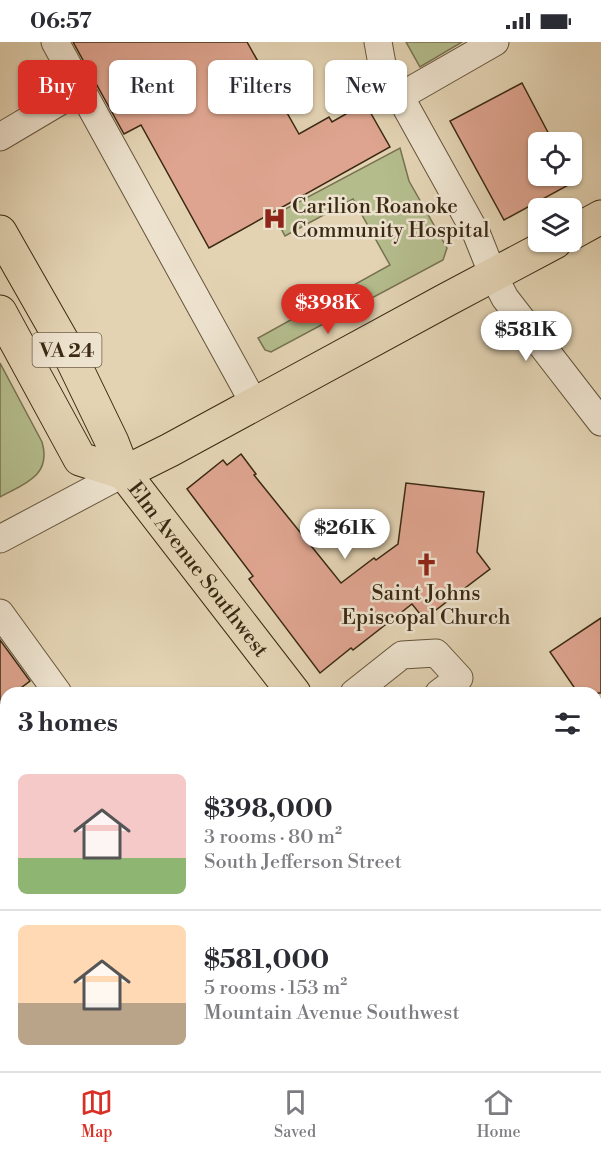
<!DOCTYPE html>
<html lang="en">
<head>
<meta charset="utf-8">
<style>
	:root { --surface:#fff; --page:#f2f2f3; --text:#2b2b33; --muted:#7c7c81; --line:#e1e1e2; --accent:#d93025 }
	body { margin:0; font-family:"Libre Bodoni",serif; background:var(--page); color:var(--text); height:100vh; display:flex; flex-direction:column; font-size:22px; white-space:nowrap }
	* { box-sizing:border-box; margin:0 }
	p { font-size:20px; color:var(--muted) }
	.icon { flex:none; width:33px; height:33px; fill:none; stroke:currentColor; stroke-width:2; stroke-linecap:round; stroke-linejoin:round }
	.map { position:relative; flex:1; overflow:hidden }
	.sheet { position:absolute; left:0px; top:645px; width:602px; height:384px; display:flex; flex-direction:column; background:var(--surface); border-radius:18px 18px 0 0; box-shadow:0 2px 4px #0004 }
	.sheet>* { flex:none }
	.hud { position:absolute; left:18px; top:18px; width:566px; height:54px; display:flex; gap:12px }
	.fabs { position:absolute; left:528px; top:90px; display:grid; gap:12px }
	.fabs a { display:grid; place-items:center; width:54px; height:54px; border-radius:9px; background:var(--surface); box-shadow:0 2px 4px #0004; font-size:30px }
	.price { position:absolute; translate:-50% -51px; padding:0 14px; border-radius:21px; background:#fff; color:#222; font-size:20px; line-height:39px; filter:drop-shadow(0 2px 3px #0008) }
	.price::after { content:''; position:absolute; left:50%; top:36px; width:18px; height:14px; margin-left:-9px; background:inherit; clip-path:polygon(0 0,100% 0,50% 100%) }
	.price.selected { background:var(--accent); color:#fff }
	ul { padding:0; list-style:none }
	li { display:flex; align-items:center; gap:18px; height:150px; padding:0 18px }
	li+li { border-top:2px solid var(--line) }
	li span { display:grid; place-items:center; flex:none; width:168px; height:120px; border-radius:9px; color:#555 }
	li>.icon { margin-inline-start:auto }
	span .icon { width:72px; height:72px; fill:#fffc; stroke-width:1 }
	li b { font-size:26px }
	h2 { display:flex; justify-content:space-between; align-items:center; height:72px; padding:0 18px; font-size:26px }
	.pill { padding:0 21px; border-radius:9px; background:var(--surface); box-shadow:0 2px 4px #0004; font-size:21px; line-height:54px }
	.pill.selected { background:var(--accent); color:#fff }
	.status { display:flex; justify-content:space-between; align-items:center; height:42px; padding:0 30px; background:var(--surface); direction:ltr }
	.status svg { height:16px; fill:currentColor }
	.dock { display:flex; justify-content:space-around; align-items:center; height:84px; border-top:2px solid var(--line); background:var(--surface); font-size:16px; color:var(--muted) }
	.dock a { display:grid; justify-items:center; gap:3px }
	.dock .selected { color:var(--accent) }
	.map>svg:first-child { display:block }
	.green { fill:#b4bc8c; stroke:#777250; stroke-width:1.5 }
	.building { fill:#dea48f; stroke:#3a2913; stroke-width:1.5 }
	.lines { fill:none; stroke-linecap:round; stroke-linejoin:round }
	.minor-casing { stroke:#64543b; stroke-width:29 }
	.major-casing { stroke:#3a2913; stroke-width:35 }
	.minor { stroke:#ede2ce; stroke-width:27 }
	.major { stroke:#e3d3b3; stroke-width:33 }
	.labels { text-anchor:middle; stroke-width:5; stroke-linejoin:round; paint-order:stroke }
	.shield { fill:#ede2ce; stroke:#70604b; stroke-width:1.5 }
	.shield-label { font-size:20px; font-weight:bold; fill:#3a2913 }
	.poi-label { font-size:21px; fill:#3a2913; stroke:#ede2ce; text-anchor:start }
	.street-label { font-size:21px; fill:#3a2913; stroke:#ede2ce }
</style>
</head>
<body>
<div class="status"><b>06:57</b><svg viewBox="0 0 49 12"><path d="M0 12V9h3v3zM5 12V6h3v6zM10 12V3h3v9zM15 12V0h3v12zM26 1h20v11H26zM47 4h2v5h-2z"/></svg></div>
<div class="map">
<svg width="601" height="1029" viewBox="0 0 601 1029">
	<rect width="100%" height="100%" fill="#e3d3b3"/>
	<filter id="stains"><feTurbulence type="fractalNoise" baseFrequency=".00333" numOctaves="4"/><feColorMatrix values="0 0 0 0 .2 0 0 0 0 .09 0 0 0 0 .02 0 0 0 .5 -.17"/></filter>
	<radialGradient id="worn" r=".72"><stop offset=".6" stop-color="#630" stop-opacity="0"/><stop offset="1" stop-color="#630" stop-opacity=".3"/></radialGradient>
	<!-- green -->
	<path class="green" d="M406 0H462L420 25Z
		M400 106 409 139 447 206 443 218 271 310 265 308 258 296 390 223 353 157 285 194 274 173Z
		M0 321 42 400C52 434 24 442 0 455Z"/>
	<!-- building -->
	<path class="building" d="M73 0H247L299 92 329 75 332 80 365 61 390 105 209 206 141 83 124 92Z
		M522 41 553 100H538V134H571L574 140 504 178 450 79Z
		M241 412 256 432 254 433 341 541 374 516 376 518 398 502 406 441 484 450 477 510 490 527 424 577 412 562 353 608 351 606 320 631 249 537 253 534 187 447 223 418 227 423Z
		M601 576V651H578L550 610Z
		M0 598 30 639 14 651H6V657L0 662Z"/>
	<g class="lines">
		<defs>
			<path id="minor" d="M55 0 255 363
				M378 0 382 22 477 193 493 233 505 256 601 380
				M399 55 495 0
				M0 95 64 57 80 45
				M0 497 124 431
				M0 571 58 651
				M354 651 402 613 436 611 459 636 439 651
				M596 721 601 717
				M0 892 6 900
				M596 944 601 940
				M100 1023 104 1029
				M335 1023 340 1029
				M189 1029 197 1023"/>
			<g id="major">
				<path id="s1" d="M0 190 69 311 112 400 124 431 294 651"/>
				<path d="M572 191 601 175"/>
				<path d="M0 270 80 417 124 431"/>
				<path d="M124 431 170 408 446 258 555 200"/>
				<path d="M578 1023 583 1029"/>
			</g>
		</defs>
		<!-- minor casing -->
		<use href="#minor" class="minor-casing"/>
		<!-- major casing -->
		<use href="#major" class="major-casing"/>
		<!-- minor -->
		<use href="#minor" class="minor"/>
		<!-- major -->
		<use href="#major" class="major"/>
	</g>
	<!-- icons -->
	<defs>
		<symbol id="hospital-bare" viewBox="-9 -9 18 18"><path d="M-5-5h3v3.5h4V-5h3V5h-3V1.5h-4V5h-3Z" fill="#8f2418" stroke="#ede2ce" stroke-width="2.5" paint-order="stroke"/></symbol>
		<symbol id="church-bare" viewBox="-9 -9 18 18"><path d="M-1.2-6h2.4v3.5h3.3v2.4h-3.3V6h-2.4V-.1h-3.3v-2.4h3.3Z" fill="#8f2418" stroke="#ede2ce" stroke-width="2.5" paint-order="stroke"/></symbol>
	</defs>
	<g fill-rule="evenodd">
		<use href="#hospital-bare" x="258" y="160" width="33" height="33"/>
		<use href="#church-bare" x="410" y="506" width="33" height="33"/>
	</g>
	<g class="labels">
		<!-- shield labels -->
		<rect class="shield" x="32.5" y="291" width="69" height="34" rx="4.5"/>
		<g class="shield-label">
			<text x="67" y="315">VA 24</text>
		</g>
		<!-- poi labels -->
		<g class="poi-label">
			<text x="292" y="171">Carilion Roanoke<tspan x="292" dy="24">Community Hospital</tspan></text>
			<text x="426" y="558" text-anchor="middle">Saint Johns<tspan x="426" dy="24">Episcopal Church</tspan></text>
		</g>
		<!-- street labels -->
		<g class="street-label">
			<text dy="7" stroke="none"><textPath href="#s1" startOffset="393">Elm Avenue Southwest</textPath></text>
		</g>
	</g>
	<rect width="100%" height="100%" filter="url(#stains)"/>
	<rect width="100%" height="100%" fill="url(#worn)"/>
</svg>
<div class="fabs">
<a><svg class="icon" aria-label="locate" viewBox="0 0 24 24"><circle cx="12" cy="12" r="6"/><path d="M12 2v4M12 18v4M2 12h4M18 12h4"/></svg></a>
<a><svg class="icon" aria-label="layers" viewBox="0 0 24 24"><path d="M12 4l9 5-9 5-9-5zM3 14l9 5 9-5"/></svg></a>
</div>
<b class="price selected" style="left:328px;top:293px">$398K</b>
<b class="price" style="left:526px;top:320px">$581K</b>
<b class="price" style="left:345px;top:518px">$261K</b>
<div class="hud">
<a class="pill selected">Buy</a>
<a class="pill">Rent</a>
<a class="pill">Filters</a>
<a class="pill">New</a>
</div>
<section class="sheet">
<h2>3 homes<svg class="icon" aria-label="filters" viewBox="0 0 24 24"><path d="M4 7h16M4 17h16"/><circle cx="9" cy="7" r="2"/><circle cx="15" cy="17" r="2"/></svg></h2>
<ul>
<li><span style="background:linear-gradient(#f6c9c9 70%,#8fb573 0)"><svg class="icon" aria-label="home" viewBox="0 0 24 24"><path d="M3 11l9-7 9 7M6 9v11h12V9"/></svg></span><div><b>$398,000</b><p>3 rooms · 80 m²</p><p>South Jefferson Street</p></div></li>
<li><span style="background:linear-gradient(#ffd9b3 65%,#b9a48a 0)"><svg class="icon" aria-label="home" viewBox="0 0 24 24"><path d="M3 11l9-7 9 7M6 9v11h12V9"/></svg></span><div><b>$581,000</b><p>5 rooms · 153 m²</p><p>Mountain Avenue Southwest</p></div></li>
</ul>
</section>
</div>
<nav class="dock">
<a class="selected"><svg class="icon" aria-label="map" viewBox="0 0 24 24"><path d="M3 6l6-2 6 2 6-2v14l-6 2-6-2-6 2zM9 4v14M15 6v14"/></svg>Map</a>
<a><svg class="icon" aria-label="saved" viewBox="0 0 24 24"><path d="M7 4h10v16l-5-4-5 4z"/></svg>Saved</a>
<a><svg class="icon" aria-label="home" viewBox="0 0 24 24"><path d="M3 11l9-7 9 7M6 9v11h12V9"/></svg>Home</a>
</nav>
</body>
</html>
